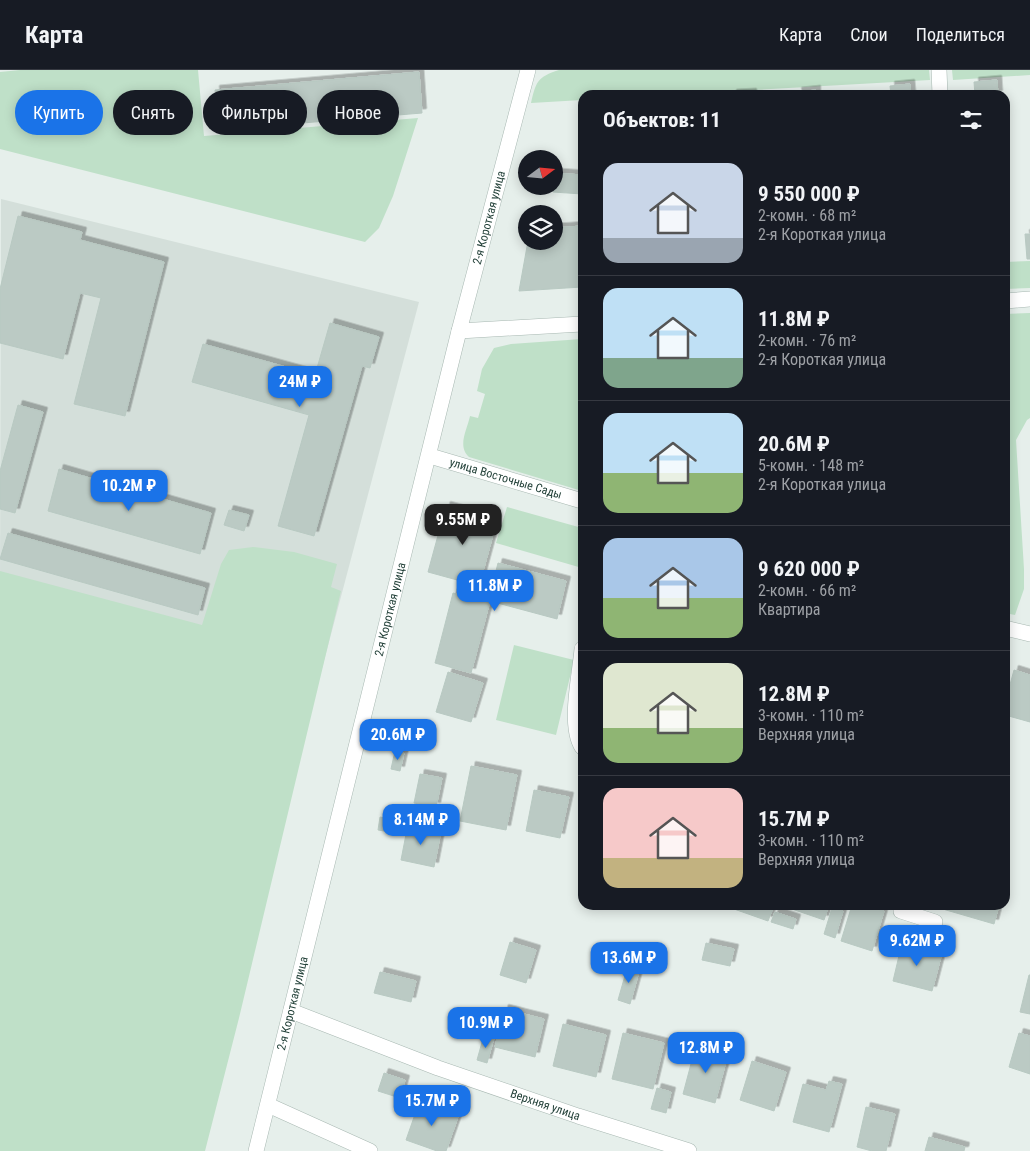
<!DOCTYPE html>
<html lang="ru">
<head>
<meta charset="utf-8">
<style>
	:root { --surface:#171b24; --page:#20242c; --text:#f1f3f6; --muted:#9ea1a6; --line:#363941; --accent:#1a73e8 }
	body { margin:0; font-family:"Roboto Condensed",sans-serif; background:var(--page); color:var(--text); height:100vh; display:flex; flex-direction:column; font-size:19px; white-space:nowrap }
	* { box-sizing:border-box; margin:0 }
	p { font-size:16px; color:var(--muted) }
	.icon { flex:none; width:28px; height:28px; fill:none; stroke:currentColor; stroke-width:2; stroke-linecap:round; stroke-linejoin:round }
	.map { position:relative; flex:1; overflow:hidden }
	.sheet { position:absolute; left:578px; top:20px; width:432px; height:820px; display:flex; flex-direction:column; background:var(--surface); border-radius:15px; box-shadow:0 2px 12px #0003 }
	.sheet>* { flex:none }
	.hud { position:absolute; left:15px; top:20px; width:475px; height:45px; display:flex; gap:10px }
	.needle { width:32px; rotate:74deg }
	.tools { position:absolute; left:518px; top:80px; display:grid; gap:10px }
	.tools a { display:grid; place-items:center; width:45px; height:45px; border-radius:50%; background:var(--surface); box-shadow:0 2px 12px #0003; font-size:25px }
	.price { position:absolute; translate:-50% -42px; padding:0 11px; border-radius:10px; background:var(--accent); color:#fff; font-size:16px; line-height:32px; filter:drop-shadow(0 1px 2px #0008) }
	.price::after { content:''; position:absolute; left:50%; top:30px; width:15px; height:11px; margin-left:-8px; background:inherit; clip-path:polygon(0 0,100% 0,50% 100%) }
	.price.active { background:#222; color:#fff }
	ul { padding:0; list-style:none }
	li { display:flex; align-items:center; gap:15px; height:125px; padding:0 25px }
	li+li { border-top:1px solid var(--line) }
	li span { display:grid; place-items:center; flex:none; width:140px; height:100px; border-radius:15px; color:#555 }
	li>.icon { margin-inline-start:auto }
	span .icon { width:60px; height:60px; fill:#fffc; stroke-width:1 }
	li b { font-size:21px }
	h2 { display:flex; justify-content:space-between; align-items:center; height:60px; padding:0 25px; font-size:21px }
	.chip { padding:0 18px; border-radius:22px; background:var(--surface); box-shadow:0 2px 12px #0003; font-size:18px; line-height:45px }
	.chip.active { background:var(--accent); color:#fff }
	header { display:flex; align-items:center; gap:30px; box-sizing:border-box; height:70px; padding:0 25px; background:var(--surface); border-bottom:1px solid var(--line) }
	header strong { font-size:24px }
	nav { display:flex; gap:28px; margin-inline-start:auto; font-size:18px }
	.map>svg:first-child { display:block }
	.built { fill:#d4dfda }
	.green { fill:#bfe0c8 }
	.building { fill:#bbcac4; stroke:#b8c9c2; filter:url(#shadow) }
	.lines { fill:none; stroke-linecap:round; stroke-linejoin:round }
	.minor-casing { stroke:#a8b8b2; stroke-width:16 }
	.tertiary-casing { stroke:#a8b8b2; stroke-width:16 }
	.minor { stroke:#fff; stroke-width:15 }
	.tertiary { stroke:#fff; stroke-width:15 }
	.labels { text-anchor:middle; stroke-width:4; stroke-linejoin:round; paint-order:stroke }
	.street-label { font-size:12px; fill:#24423a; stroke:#f7fbf9 }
</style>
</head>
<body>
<header>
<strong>Карта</strong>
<nav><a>Карта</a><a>Слои</a><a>Поделиться</a></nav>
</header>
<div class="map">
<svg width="1030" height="1081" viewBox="0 0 1030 1081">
	<defs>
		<filter id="shadow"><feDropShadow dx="4.5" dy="-4.5" stdDeviation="0" flood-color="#0004"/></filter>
	</defs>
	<rect width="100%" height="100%" fill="#e6efeb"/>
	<!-- built -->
	<path class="built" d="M1 129 419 232 316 621 0 529Z"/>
	<!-- green -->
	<path class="green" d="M20 0H198L204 66 418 48 393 126 379 158 365 172 0 79V2Z
		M559 0H929L930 10 667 25H582V30L531 33C536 12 537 7 559 0Z
		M952 0H1030V5L953 10Z
		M1030 191V218L1005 219V192Z
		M1030 243V348L1027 350 1016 370 1024 499V519L1015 545 1005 543V244Z
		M582 269V421L469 387C457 376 467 360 470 346L478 348 485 324 477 321 482 299 494 278 511 274Z
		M507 437 582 458V498L496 473Z
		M253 477 294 482 337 494 331 517 341 521 239 948 205 1081H0V501L202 555 221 494 229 480Z
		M514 575 574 590 556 665 496 650Z"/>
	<!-- building -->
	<path class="building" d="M419 2 422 43 219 60 215 20Z
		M997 10 998 25H975L974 12Z
		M910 14 911 25H891L890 16Z
		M816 20V25H798L797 22Z
		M752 23V25H732V24Z
		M554 103 582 105V124L553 122Z
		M18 146 82 162 80 170 164 192 125 346 74 334 101 228 80 223 63 289 0 273V219Z
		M582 156V217L519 221 528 171H554V158Z
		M1025 164H1030V189H1027Z
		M330 253 379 267 370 298 362 296 314 466 278 456 309 345 192 312 203 274 315 305Z
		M18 335 43 342 15 443 0 439V401Z
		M59 399 211 443 200 484 48 441Z
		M446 436 497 450 479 516 428 502Z
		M229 440 249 445 244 461 224 455Z
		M8 463 205 518 198 545 0 489Z
		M498 493 566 511 557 549 490 531 471 603 435 593 453 523 488 532Z
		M1014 600 1030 605V652L1005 645V633Z
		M448 602 483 613 471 652 436 642Z
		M395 681 404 683 400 701 391 699Z
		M471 696 517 705 506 760 460 751Z
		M420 704 442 708 436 737 414 733Z
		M534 720 569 727 560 768 526 761Z
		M380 747 404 752 401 764 378 760Z
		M408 754 441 761 434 797 401 790Z
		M582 760V776L579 775Z
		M735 835H774L768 851 734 839Z
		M794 835H829L824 850 792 839Z
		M852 835H863L884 841 872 881 841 871Z
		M929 835H999L994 854Z
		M832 838 843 841 835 868 824 864Z
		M775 842 796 849 793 859 771 852Z
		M510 872 536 880 526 913 500 905Z
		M706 873 734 879 730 896 702 890Z
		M902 873 942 883 932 921 893 911Z
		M628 895 640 898 630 934 618 930Z
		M380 902 416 911 411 932 374 923Z
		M1029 905H1030V944L1020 942Z
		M504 939 544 949 535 987 495 977Z
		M563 954 606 965 596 1007 553 996Z
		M623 963 664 973 653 1019 612 1009Z
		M1019 963 1030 966V1004L1009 997Z
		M484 965 494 968 487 993 477 990Z
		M696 975 728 984 715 1033 683 1024Z
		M752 991 786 1002 774 1041 740 1030Z
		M384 1003 405 1010 400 1028 378 1021Z
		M829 1011 842 1014 829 1062 793 1052 803 1014 826 1020Z
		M657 1018 671 1022 666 1043 651 1039Z
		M420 1030 459 1044 446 1081H437L406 1070Z
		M866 1037 895 1044 886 1081H872L857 1077Z
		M929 1067 965 1077 964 1081H925Z"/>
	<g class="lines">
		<defs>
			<g id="minor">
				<path d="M939 0 940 25"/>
				<path d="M1005 231 1030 229"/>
				<path d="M459 261 582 254"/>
				<path id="s1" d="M430 386 582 431"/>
				<path d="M1005 558 1030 564"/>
				<path d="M582 579C580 604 568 656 582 677"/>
				<path d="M901 835V841L935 852"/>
				<path id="s2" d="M291 941 438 998 578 1046 689 1081"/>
				<path d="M268 1035 370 1081"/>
			</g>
			<g id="tertiary">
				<path id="s3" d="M256 1081 459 261 528 0"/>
			</g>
		</defs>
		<!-- minor casing -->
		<use href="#minor" class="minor-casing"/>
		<!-- tertiary casing -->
		<use href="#tertiary" class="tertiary-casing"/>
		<!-- minor -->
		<use href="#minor" class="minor"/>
		<!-- tertiary -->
		<use href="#tertiary" class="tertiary"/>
	</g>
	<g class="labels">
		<!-- street labels -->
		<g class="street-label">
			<text dy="4" stroke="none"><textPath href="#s3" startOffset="962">2-я Короткая улица</textPath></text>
			<text dy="4" stroke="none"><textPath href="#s1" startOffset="79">улица Восточные Сады</textPath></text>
			<text dy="4" stroke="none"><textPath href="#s3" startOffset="558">2-я Короткая улица</textPath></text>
			<text dy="4" stroke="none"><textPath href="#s3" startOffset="152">2-я Короткая улица</textPath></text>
			<text dy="4" stroke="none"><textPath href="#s2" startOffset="271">Верхняя улица</textPath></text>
		</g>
	</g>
</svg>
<div class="tools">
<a><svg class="needle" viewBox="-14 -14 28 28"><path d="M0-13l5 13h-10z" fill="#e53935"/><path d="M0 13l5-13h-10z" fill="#9ea1a6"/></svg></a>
<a><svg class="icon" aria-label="layers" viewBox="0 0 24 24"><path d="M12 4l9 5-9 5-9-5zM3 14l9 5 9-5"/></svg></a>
</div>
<b class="price" style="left:300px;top:338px">24M ₽</b>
<b class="price" style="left:129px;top:442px">10.2M ₽</b>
<b class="price active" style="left:463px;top:476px">9.55M ₽</b>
<b class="price" style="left:495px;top:542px">11.8M ₽</b>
<b class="price" style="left:398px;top:691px">20.6M ₽</b>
<b class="price" style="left:421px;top:776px">8.14M ₽</b>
<b class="price" style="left:917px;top:897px">9.62M ₽</b>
<b class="price" style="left:629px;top:914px">13.6M ₽</b>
<b class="price" style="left:486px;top:979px">10.9M ₽</b>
<b class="price" style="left:706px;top:1004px">12.8M ₽</b>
<b class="price" style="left:432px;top:1057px">15.7M ₽</b>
<div class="hud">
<a class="chip active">Купить</a>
<a class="chip">Снять</a>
<a class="chip">Фильтры</a>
<a class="chip">Новое</a>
</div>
<section class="sheet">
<h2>Объектов: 11<svg class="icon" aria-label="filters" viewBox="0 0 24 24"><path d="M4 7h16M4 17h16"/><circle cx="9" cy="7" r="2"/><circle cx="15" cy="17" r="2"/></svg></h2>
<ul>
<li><span style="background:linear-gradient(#c9d6e8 75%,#9aa5b1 0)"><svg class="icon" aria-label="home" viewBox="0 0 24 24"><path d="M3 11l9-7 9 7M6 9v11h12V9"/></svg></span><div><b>9 550 000 ₽</b><p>2-комн. · 68 m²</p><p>2-я Короткая улица</p></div></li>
<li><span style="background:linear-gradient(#bfe0f5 70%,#7fa58c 0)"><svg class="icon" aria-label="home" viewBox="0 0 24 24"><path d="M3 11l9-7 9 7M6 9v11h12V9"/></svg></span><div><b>11.8M ₽</b><p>2-комн. · 76 m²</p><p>2-я Короткая улица</p></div></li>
<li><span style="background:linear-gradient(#bfe0f5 60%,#8fb573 0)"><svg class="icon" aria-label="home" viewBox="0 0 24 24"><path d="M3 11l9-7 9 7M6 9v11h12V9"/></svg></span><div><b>20.6M ₽</b><p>5-комн. · 148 m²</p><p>2-я Короткая улица</p></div></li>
<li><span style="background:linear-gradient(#a9c7e8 60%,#8fb573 0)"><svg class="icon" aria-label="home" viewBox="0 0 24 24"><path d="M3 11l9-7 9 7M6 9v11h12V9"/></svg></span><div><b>9 620 000 ₽</b><p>2-комн. · 66 m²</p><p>Квартира</p></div></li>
<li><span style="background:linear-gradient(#dfe7d0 65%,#8fb573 0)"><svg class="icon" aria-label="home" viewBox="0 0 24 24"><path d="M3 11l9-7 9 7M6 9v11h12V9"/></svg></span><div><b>12.8M ₽</b><p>3-комн. · 110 m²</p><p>Верхняя улица</p></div></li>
<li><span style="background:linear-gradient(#f6c9c9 70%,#c2b280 0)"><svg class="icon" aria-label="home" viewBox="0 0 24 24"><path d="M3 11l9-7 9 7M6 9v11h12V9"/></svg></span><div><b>15.7M ₽</b><p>3-комн. · 110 m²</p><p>Верхняя улица</p></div></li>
</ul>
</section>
</div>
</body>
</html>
